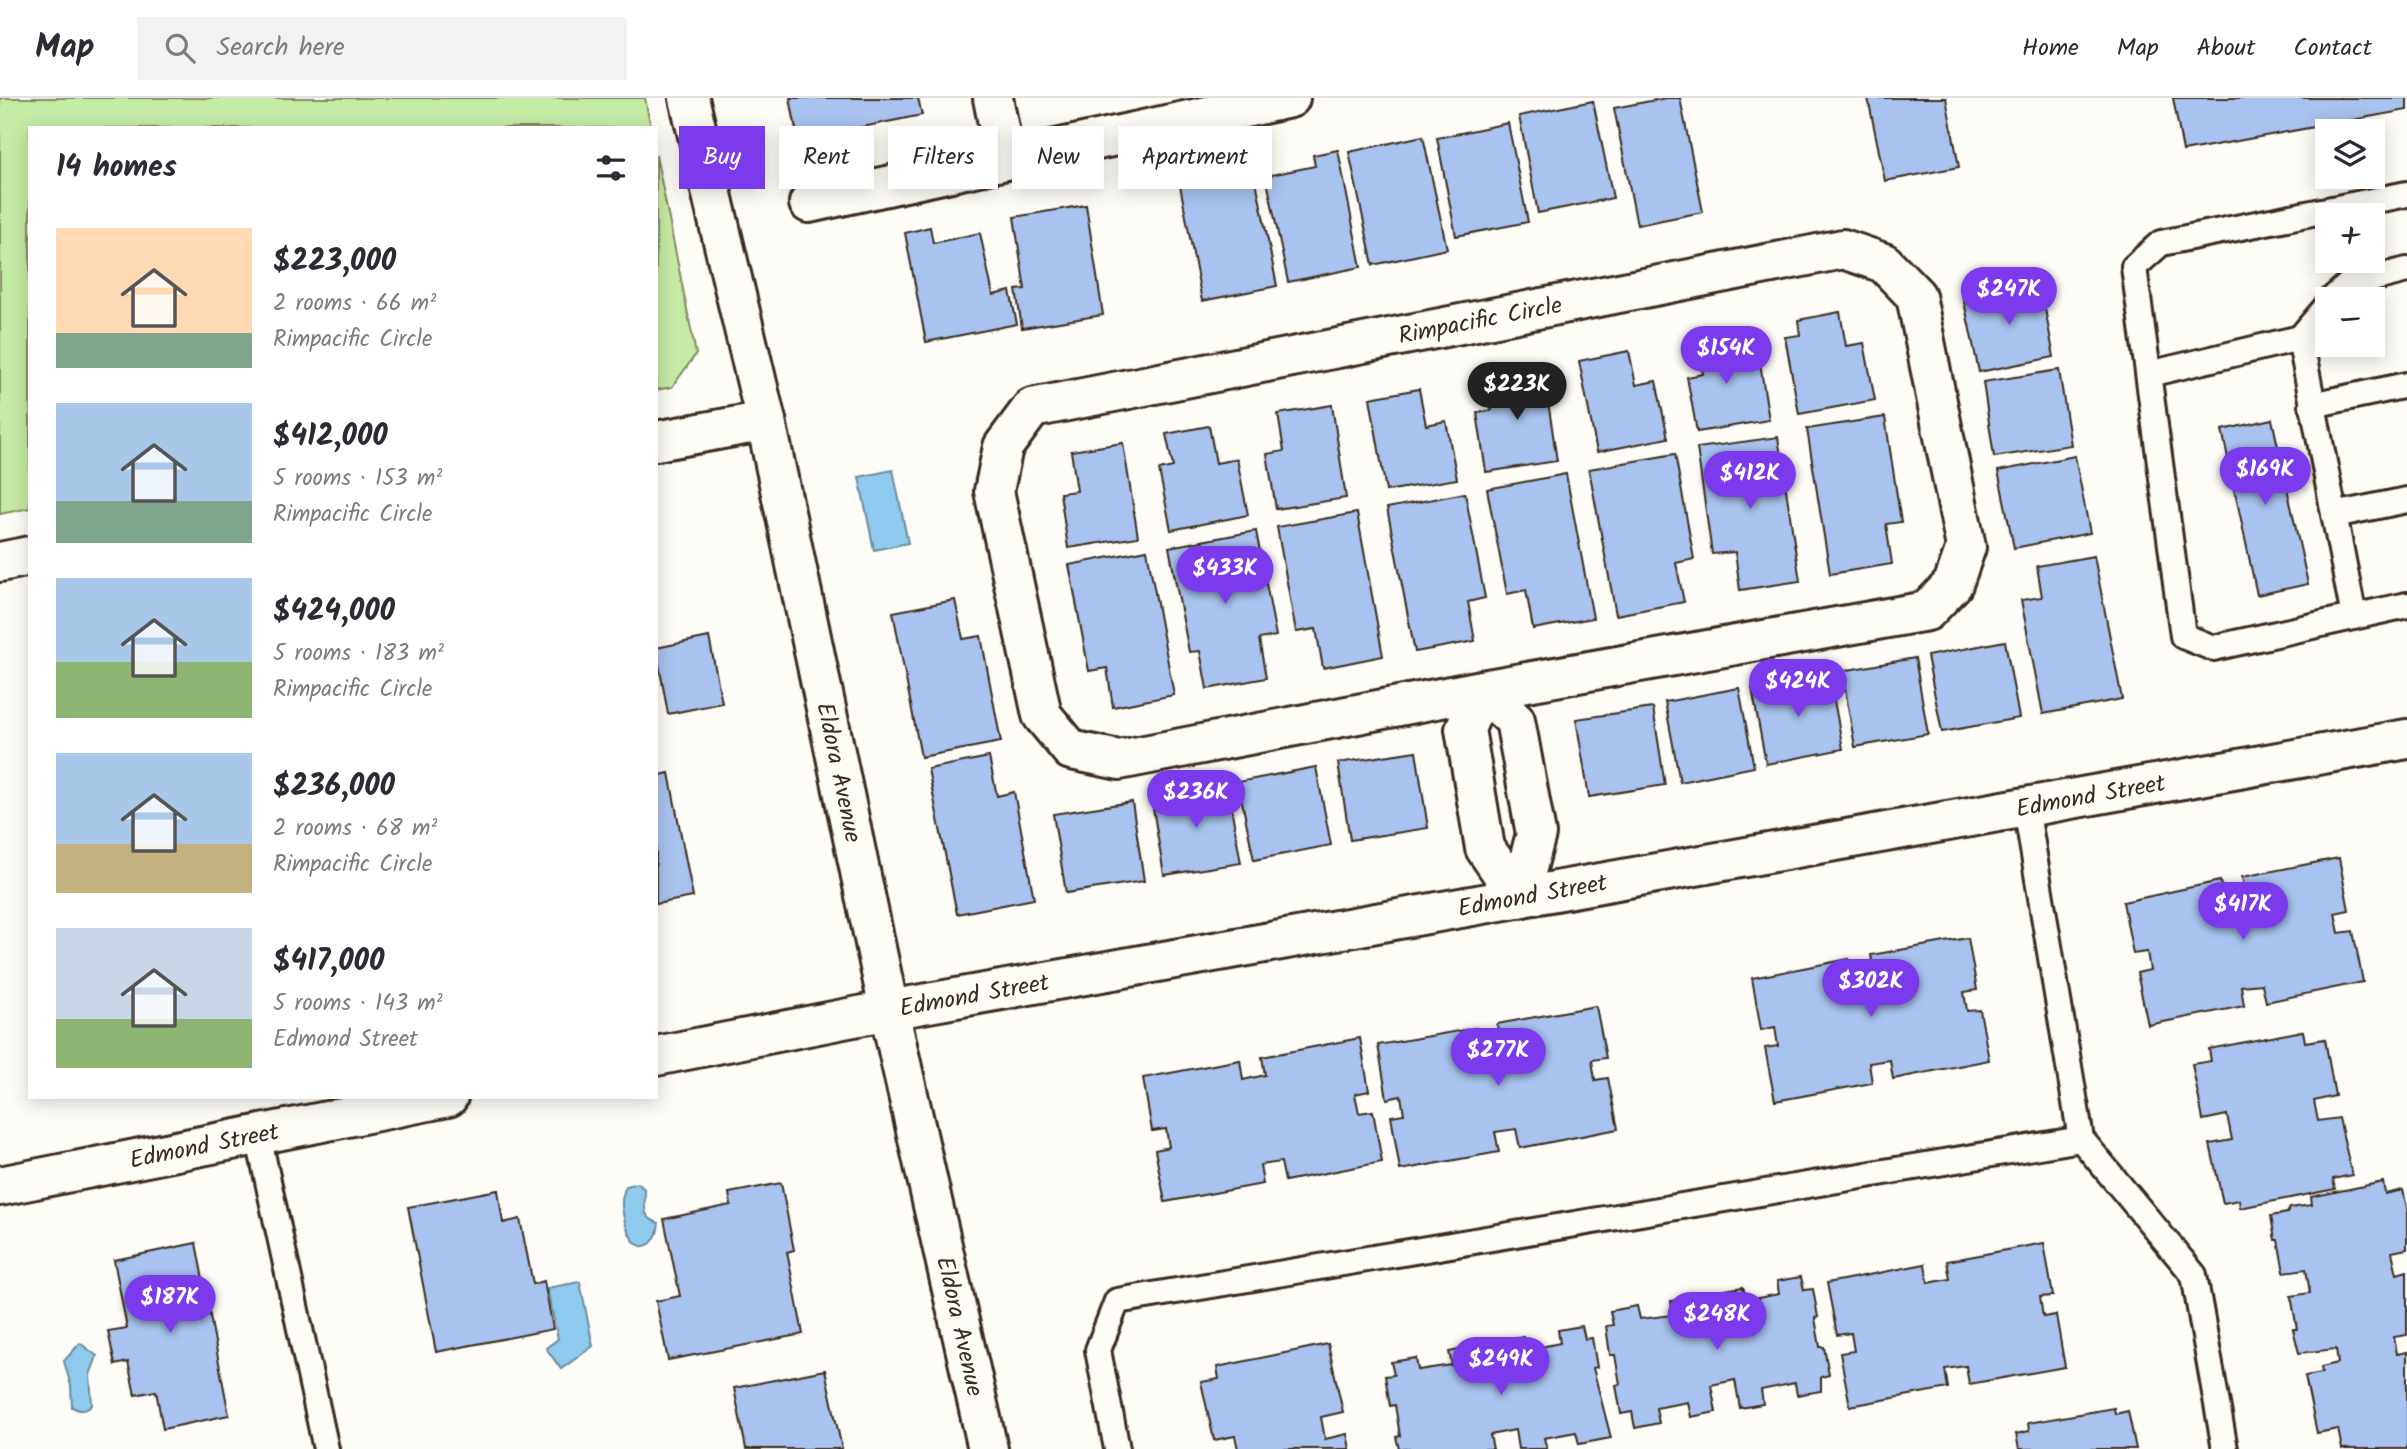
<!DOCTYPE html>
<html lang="en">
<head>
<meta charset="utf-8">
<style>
	:root { --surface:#fff; --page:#f2f2f3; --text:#2b2b33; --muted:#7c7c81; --line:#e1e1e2; --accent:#7c3aed }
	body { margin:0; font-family:Kalam,sans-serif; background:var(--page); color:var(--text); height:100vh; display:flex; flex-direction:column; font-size:26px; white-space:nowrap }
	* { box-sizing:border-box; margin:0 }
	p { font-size:23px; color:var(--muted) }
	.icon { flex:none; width:38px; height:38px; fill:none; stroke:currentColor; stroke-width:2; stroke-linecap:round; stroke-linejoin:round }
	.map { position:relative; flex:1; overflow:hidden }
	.details { position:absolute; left:28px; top:28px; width:630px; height:973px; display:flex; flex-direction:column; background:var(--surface); border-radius:0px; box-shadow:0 4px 18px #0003 }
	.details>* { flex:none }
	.guide { position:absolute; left:679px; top:28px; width:665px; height:63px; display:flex; gap:14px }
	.fabs { position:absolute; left:2315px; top:21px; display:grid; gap:14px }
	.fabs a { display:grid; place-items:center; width:70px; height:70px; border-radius:0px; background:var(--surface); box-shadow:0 4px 18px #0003; font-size:35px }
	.price { position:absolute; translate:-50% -60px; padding:0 16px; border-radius:24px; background:var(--accent); color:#fff; font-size:23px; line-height:46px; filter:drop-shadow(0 2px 4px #0008) }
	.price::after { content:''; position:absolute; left:50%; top:42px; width:21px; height:16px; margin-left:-10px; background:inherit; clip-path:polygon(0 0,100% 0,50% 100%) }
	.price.on { background:#222; color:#fff }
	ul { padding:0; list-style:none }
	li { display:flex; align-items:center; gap:21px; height:175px; padding:0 28px }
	li span { display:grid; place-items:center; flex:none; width:196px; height:140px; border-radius:0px; color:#555 }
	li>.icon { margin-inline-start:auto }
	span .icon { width:84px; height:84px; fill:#fffc; stroke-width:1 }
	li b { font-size:30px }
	h2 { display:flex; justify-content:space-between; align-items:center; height:84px; padding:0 28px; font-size:30px }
	.tag { padding:0 24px; border-radius:0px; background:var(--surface); box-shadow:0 4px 18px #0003; font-size:24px; line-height:63px }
	.tag.on { background:var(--accent); color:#fff }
	header { display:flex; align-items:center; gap:42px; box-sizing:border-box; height:98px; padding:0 35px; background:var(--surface); border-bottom:2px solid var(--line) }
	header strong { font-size:33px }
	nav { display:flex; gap:38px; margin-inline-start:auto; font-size:24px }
	.search { width:490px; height:63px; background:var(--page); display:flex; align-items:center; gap:18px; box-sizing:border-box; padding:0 24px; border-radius:0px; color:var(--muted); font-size:26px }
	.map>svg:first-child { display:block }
	.green { fill:#c6eba5; stroke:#808a62; stroke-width:2 }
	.water { fill:#8ecaee; stroke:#6d8a9b; stroke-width:2 }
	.building { fill:#a8c3ef; stroke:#3b2a1e; stroke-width:2 }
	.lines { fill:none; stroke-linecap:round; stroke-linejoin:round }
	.lane-casing { stroke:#3b2a1e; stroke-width:30 }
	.street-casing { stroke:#3b2a1e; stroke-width:44 }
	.lane { stroke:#fdfcf7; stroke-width:24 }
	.street { stroke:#fdfcf7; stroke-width:38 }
	.labels { text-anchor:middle; stroke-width:5; stroke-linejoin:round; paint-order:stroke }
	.street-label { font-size:24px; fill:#3b2a1e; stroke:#fdfcf7 }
</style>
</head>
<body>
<header>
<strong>Map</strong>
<div class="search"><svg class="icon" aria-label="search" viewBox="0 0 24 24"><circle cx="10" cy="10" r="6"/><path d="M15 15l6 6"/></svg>Search here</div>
<nav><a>Home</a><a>Map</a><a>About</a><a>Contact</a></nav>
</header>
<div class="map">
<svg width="2407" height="1351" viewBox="0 0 2407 1351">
	<rect width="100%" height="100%" fill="#fdfcf7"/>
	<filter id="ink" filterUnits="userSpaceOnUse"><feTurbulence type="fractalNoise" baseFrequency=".0143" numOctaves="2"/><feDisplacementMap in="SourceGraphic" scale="14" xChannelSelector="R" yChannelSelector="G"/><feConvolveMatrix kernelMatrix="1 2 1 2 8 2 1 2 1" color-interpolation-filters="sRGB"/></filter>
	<g filter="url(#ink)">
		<!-- green -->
		<path class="green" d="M0 0H645L651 30H30V410L0 416Z
			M656 57 696 256 672 289 656 292Z"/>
		<!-- water -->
		<path class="water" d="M893 372 908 445 874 452 859 379Z
			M638 1085 645 1092C645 1108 641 1120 659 1125 658 1133 657 1139 651 1145 632 1160 621 1117 622 1104 622 1099 624 1093 626 1088Z
			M580 1184 593 1248 561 1271 546 1250 558 1241 547 1190Z
			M80 1245 97 1258 90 1277 92 1307C85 1314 80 1313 72 1309L71 1288 64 1263Z"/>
		<!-- building -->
		<path class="building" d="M790 0H918L922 17 798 42Z
			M1666 0H1680L1703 114 1637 127 1614 10Z
			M1868 0H1946L1959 69 1885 83Z
			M2173 0H2407V12L2183 53Z
			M1593 3 1613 100 1538 115 1519 18Z
			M1508 25 1528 124 1456 138 1437 40Z
			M1423 38 1447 151 1373 167 1349 54Z
			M1338 52 1361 169 1288 184 1266 78 1315 68 1313 57Z
			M1204 77 1206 88 1255 78 1277 188 1202 203 1179 82Z
			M1086 107 1103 217 1022 230 1016 192 1025 191 1014 119Z
			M930 129 933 145 980 135 993 197 1010 193 1017 226 926 244 905 135Z
			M2040 184 2054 259 1979 274 1963 199Z
			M1840 214 1846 248 1864 245 1875 302 1799 316 1785 239 1800 237 1798 222Z
			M1737 233 1743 268 1760 265 1769 322 1697 334 1687 279 1703 276 1697 240Z
			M1629 253 1636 287 1656 283 1668 340 1597 354 1579 263Z
			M1543 270 1557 363 1486 374 1477 315 1492 312 1488 279Z
			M2059 272 2071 347 1994 359 1983 284Z
			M1419 291 1426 327 1446 323 1457 381 1386 393 1370 300Z
			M1332 307 1346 400 1276 411 1267 356 1284 353 1278 316Z
			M1885 319 1901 424 1886 426 1892 466 1830 476 1807 331Z
			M2272 321 2308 486 2257 497 2222 332Z
			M1209 328 1216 365 1237 361 1248 417 1171 432 1159 372 1173 369 1166 336Z
			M1778 339 1800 483 1740 492 1735 454 1712 456 1697 350Z
			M1123 345 1138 439 1068 450 1060 395 1077 393 1071 353Z
			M1675 356 1694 461 1676 465 1684 504 1616 517 1589 371Z
			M2075 358 2090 435 2014 450 1998 373Z
			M1566 376 1593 520 1533 531 1526 492 1507 496 1487 391Z
			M1465 395 1485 500 1468 504 1475 543 1415 554 1387 410Z
			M1357 415 1383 558 1323 570 1316 531 1296 534 1277 429Z
			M1256 433 1276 538 1259 541 1266 580 1207 591 1200 553 1189 554 1169 449Z
			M1147 452 1174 597 1113 609 1107 570 1089 573 1069 467Z
			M2094 458 2122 601 2043 616 2021 502 2042 499 2037 468Z
			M955 502 963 541 981 538 1001 644 921 659 893 514Z
			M709 539 722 605 668 616 656 550Z
			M2005 543 2019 620 1942 634 1927 558Z
			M1915 560 1928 636 1855 649 1842 573Z
			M1829 575 1843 651 1766 666 1752 590Z
			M1739 590 1754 669 1680 684 1665 604Z
			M1653 610 1665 687 1589 699 1576 621Z
			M1416 653 1428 730 1350 742 1338 665Z
			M989 659 997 698 1014 694 1034 801 957 816 928 671Z
			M1316 669 1331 747 1254 762 1238 684Z
			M669 675 693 799 656 806V678Z
			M1227 686 1241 765 1164 777 1151 698Z
			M1132 704 1144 783 1066 795 1053 716Z
			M2339 760 2349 812 2335 815 2339 835 2353 833 2363 884 2266 904 2262 886 2241 888 2244 908 2148 927 2137 875 2150 872 2147 854 2133 856 2123 804 2220 783 2224 803 2246 798 2242 779Z
			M1968 840 1977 892 1964 894 1967 913 1980 912 1989 962 1893 981 1890 962 1869 965 1872 985 1775 1003 1765 950 1778 948 1775 929 1761 932 1752 880 1849 861 1852 880 1874 875 1871 857Z
			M1596 908 1606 960 1592 962 1595 982 1608 980 1618 1031 1520 1050 1516 1031 1495 1034 1499 1054 1400 1072 1391 1018 1404 1016 1401 998 1387 1001 1378 947 1476 930 1479 949 1500 945 1497 926Z
			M2303 933 2305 944 2325 941 2335 998 2314 1003 2318 1023 2339 1020 2352 1077 2333 1081 2335 1091 2240 1110 2239 1102 2223 1105 2210 1046 2232 1042 2227 1017 2203 1022 2192 966 2211 963 2209 951Z
			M1360 940 1369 993 1355 996 1359 1015 1373 1013 1382 1064 1285 1083 1281 1064 1260 1067 1263 1086 1165 1104 1155 1052 1169 1049 1166 1031 1152 1033 1143 980 1240 962 1243 982 1265 977 1262 959Z
			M2383 1084 2385 1096 2403 1092 2407 1110V1151L2392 1154 2397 1176 2407 1173V1237L2394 1239 2397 1256 2407 1254V1351H2342L2338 1331 2317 1335 2305 1278 2322 1275 2321 1269 2338 1265 2336 1251 2299 1255 2293 1231H2297L2291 1198 2310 1195 2306 1171 2284 1174 2278 1142H2275L2271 1118 2287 1115 2290 1110 2312 1107 2311 1099Z
			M781 1085 794 1152 787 1154 803 1236 668 1262 656 1203 680 1198 664 1121 731 1107 729 1095Z
			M498 1092 503 1125 520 1121 533 1186 544 1183 553 1231 436 1254 408 1109Z
			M196 1145 229 1317 163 1331 156 1293 135 1297 128 1264 115 1267 108 1233 127 1230 114 1162Z
			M2044 1145 2053 1198 2040 1199 2043 1219 2056 1217 2065 1269 1969 1286 1966 1268 1945 1271 1948 1290 1850 1308 1840 1255 1854 1253 1851 1235 1837 1237 1827 1185 1925 1166 1928 1185 1950 1181 1947 1163Z
			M1801 1179 1804 1192 1813 1191 1818 1219 1815 1220 1820 1249H1824L1829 1277 1821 1279V1293L1797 1297 1795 1285 1761 1292 1763 1306 1740 1310 1735 1282 1711 1287 1716 1314 1691 1319 1688 1304 1656 1310 1659 1325 1635 1330 1632 1314 1621 1316 1616 1287 1620 1286 1615 1257H1610L1606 1228 1613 1227 1610 1213 1637 1208 1640 1221 1673 1217 1671 1203 1695 1199 1699 1224 1724 1219 1719 1193 1743 1189 1747 1202 1779 1196 1777 1183Z
			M1582 1228 1585 1241 1592 1240 1597 1269 1593 1270 1611 1340 1579 1346 1576 1334 1544 1340 1547 1351H1518L1515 1332 1490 1337 1493 1351H1399L1396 1339 1400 1338 1395 1307 1390 1308 1385 1278 1394 1277 1391 1264 1416 1260 1418 1272 1452 1267 1449 1254 1474 1249 1479 1274 1503 1270 1499 1244 1523 1239 1526 1252 1560 1245 1558 1232Z
			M1328 1246 1343 1314 1321 1319 1325 1341 1347 1336 1350 1351H1238L1235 1338 1214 1342 1201 1284 1219 1281 1217 1269Z
			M825 1272 842 1351H746L734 1290Z
			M2114 1310 2115 1316 2128 1313 2136 1351H2019L2016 1336 2029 1333 2028 1325Z"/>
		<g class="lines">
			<defs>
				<path id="lane" d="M2407 96 2161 145 2134 169 2183 538 2213 550 2407 507
					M2332 201 2348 187 2407 172
					M2300 240 2328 207
					M2149 276 2300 240 2354 519
					M2312 307 2407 287
					M2334 417 2407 402
					M2026 709 2081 1041 2194 1177 2225 1351
					M258 1037 326 1351
					M1117 1351 1098 1252 1117 1203 2081 1041"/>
				<g id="street">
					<path id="s1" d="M689 0 766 323 889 912 988 1351"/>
					<path d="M993 0 1005 61"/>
					<path d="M809 105 1290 0"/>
					<path d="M1843 151 1884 165 1916 198 1966 449 1953 486 1927 513 1482 592 1119 662 1071 652 1042 617 994 393 1003 349 1032 310Z"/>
					<path d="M656 343 766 323"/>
					<path d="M0 464 30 458"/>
					<path d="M1482 592 1515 622 1536 736 1519 800 1485 750 1465 631Z"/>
					<path id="s2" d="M656 958 889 912 2407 641"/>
					<path id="s3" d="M0 1088 448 999"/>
				</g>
			</defs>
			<!-- lane casing -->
			<use href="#lane" class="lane-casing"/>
			<!-- street casing -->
			<use href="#street" class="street-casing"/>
			<!-- lane -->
			<use href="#lane" class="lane"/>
			<!-- street -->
			<use href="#street" class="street"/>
		</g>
	</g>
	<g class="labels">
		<!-- street labels -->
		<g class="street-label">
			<text transform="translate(1480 222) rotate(-11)" y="8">Rimpacific Circle</text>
			<text dy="8" stroke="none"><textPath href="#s1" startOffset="691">Eldora Avenue</textPath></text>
			<text dy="8" stroke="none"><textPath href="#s2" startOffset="1458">Edmond Street</textPath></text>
			<text dy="8" stroke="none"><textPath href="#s2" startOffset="891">Edmond Street</textPath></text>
			<text dy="8" stroke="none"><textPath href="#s2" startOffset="324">Edmond Street</textPath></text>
			<text dy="8" stroke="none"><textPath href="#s3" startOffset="208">Edmond Street</textPath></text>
			<text dy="8" stroke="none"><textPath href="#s1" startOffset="1258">Eldora Avenue</textPath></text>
		</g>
	</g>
</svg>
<div class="fabs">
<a><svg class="icon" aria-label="layers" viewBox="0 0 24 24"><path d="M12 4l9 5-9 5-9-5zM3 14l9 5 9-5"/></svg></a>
<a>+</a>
<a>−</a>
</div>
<b class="price" style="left:2009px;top:229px">$247K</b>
<b class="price" style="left:1726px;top:288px">$154K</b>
<b class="price on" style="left:1517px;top:324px">$223K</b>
<b class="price" style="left:2265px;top:409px">$169K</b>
<b class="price" style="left:1750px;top:413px">$412K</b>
<b class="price" style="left:1225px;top:508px">$433K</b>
<b class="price" style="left:1798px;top:621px">$424K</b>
<b class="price" style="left:1196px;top:732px">$236K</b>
<b class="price" style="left:2243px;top:844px">$417K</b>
<b class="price" style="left:1871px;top:921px">$302K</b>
<b class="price" style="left:1498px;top:990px">$277K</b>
<b class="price" style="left:170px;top:1237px">$187K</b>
<b class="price" style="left:1717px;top:1254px">$248K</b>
<b class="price" style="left:1501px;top:1299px">$249K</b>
<div class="guide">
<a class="tag on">Buy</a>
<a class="tag">Rent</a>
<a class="tag">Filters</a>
<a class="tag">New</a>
<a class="tag">Apartment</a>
</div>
<section class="details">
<h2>14 homes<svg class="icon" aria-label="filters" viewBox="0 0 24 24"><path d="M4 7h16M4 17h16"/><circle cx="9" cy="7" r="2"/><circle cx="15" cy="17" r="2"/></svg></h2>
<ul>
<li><span style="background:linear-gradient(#ffd9b3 75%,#7fa58c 0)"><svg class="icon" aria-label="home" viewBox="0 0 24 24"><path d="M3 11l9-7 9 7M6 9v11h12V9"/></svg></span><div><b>$223,000</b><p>2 rooms · 66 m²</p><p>Rimpacific Circle</p></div></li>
<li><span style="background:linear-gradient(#a9c7e8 70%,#7fa58c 0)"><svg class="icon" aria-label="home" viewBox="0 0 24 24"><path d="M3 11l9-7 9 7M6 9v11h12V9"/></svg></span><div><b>$412,000</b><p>5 rooms · 153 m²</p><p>Rimpacific Circle</p></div></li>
<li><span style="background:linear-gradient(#a9c7e8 60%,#8fb573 0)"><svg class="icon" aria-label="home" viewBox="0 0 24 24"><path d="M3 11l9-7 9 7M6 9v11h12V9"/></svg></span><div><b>$424,000</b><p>5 rooms · 183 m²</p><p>Rimpacific Circle</p></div></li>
<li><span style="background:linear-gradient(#a9c7e8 65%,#c2b280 0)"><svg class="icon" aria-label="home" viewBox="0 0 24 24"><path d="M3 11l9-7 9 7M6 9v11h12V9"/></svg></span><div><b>$236,000</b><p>2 rooms · 68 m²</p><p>Rimpacific Circle</p></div></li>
<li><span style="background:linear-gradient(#c9d6e8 65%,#8fb573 0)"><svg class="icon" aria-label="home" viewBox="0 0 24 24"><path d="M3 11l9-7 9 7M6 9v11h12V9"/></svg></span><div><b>$417,000</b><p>5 rooms · 143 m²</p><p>Edmond Street</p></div></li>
</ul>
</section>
</div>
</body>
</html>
